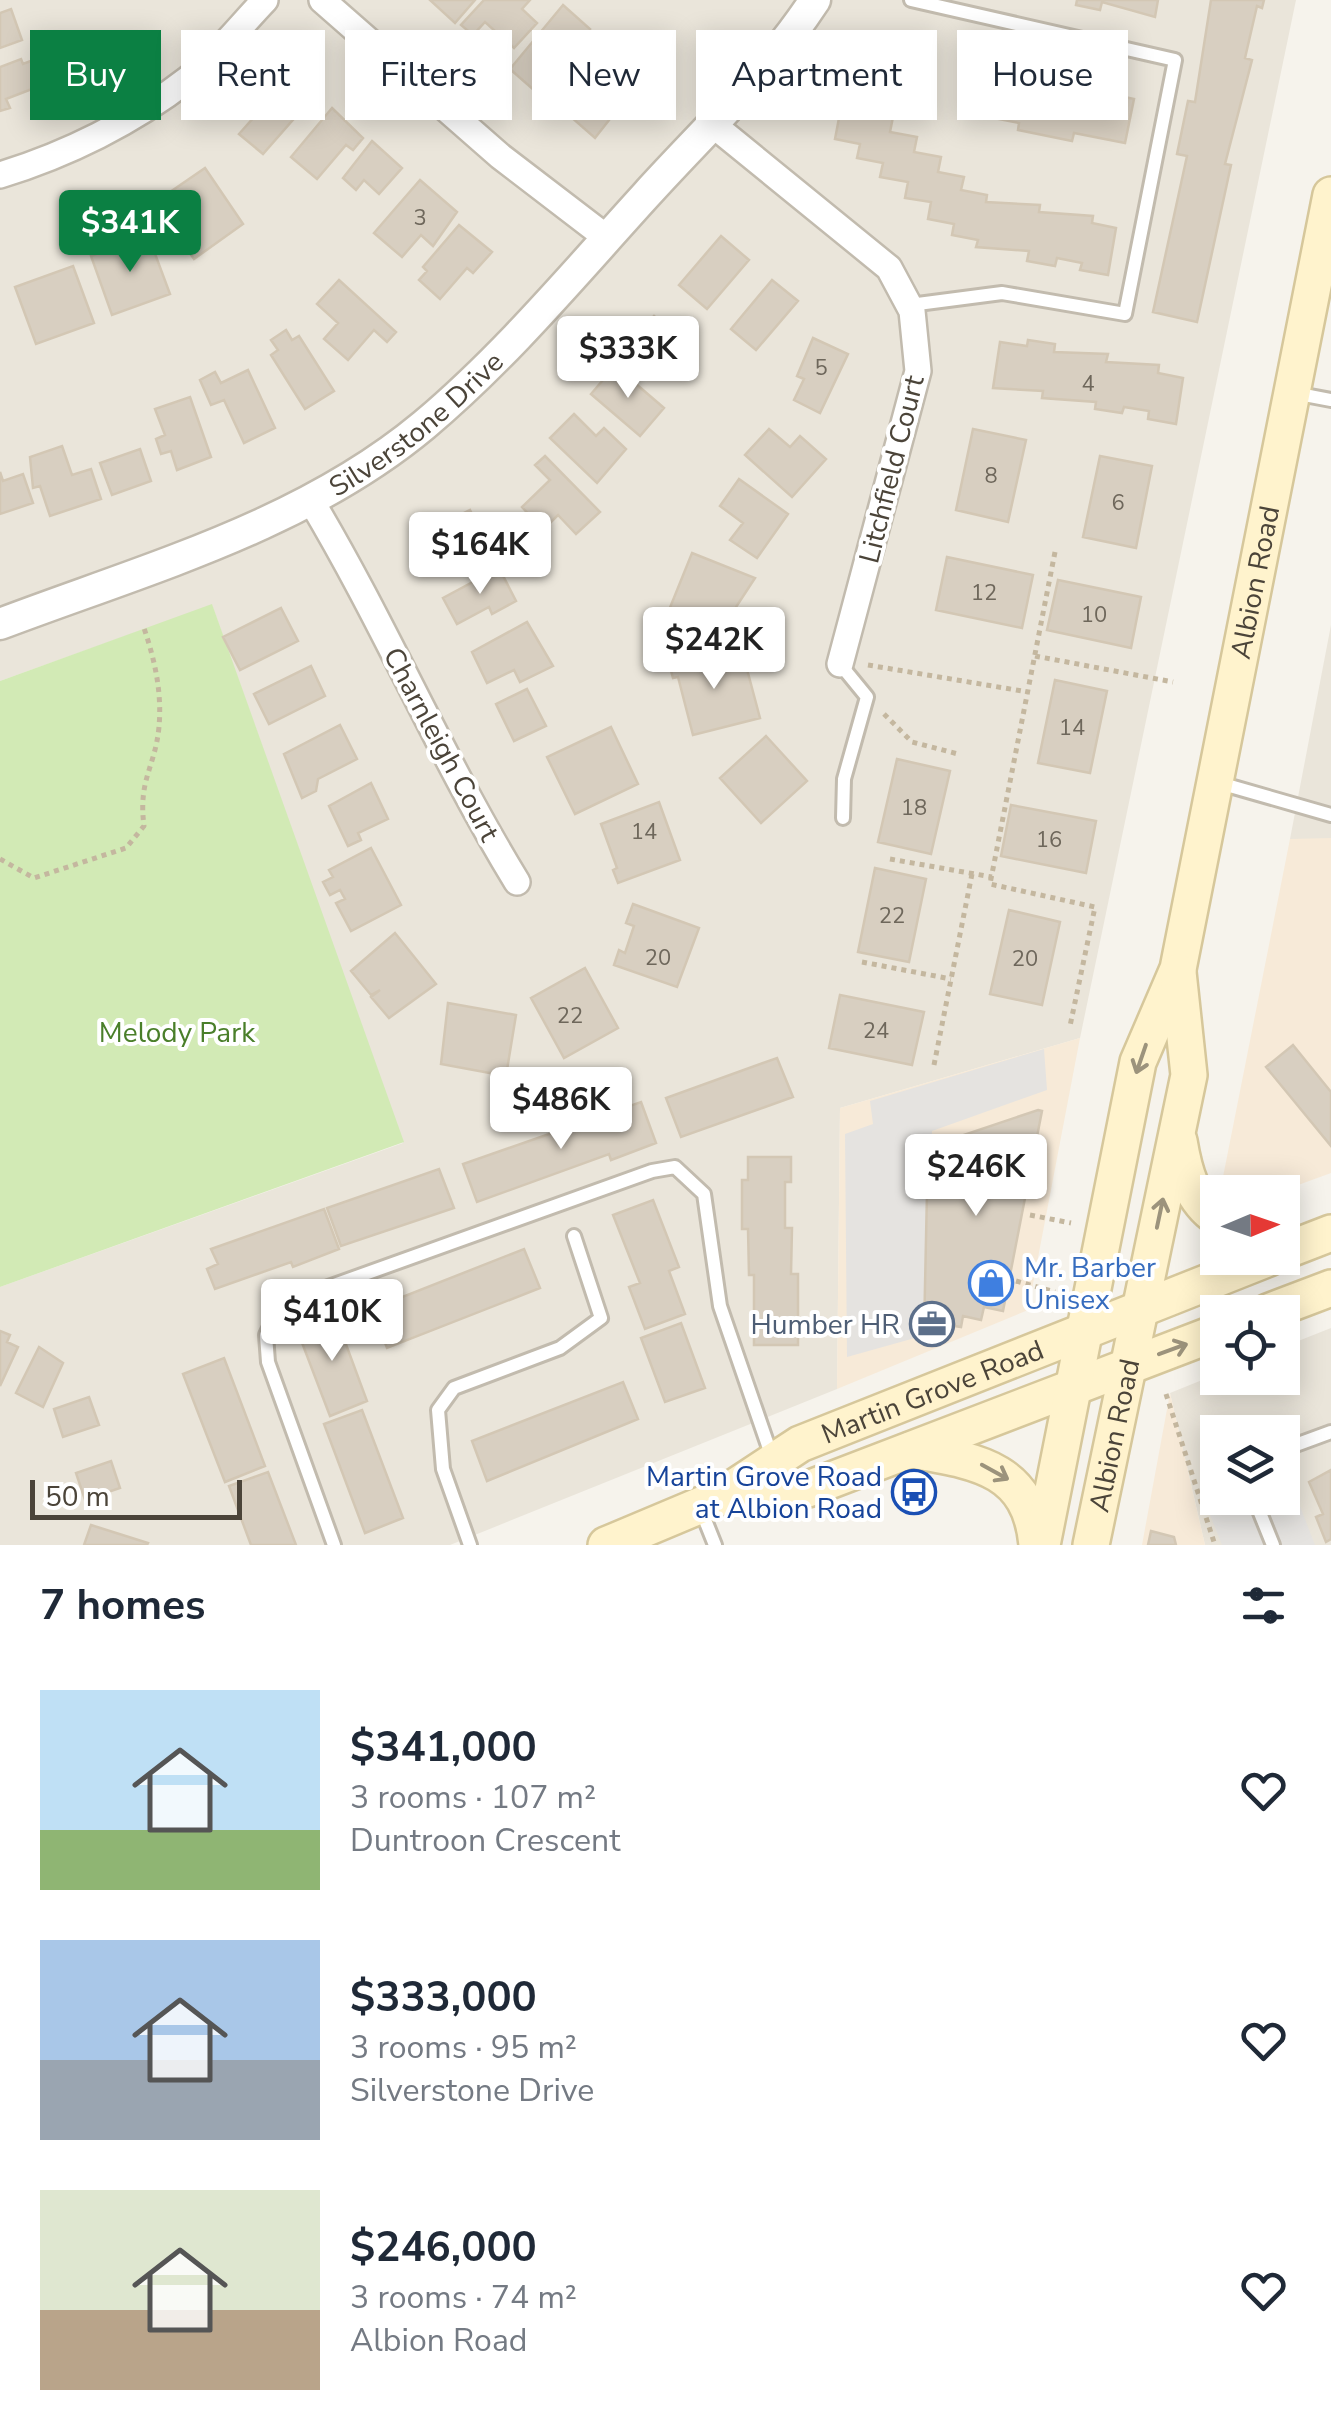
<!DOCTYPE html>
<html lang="en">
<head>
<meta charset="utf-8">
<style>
	:root { --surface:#fff; --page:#f2f2f3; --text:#1f2937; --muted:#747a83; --accent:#0b8043 }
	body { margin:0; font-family:"Nunito Sans",sans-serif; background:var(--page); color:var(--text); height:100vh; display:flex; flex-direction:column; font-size:38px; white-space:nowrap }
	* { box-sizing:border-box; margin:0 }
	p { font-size:32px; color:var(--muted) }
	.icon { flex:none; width:55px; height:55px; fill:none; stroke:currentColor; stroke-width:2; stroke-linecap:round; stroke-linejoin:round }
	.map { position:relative; height:1545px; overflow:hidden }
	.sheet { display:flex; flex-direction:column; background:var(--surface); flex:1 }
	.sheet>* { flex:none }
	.guide { position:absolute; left:30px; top:30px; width:1272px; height:90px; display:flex; gap:20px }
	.needle { width:65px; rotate:88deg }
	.tools { position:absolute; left:1200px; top:1175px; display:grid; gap:20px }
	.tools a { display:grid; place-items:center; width:100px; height:100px; border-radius:0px; background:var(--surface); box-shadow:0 5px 25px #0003; font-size:50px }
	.scale { position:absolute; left:30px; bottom:25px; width:212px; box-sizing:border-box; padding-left:10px; border:5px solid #4b4439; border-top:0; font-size:28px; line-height:35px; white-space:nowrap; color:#4b4439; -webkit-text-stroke:8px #fff; paint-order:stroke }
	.price { position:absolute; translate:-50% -85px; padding:0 22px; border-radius:10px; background:#fff; color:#222; font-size:32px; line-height:65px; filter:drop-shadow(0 2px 5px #0008) }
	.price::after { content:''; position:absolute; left:50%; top:60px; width:30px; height:22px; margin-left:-15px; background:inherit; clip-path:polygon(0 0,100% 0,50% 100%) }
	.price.selected { background:var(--accent); color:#fff }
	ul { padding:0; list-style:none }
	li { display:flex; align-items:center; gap:30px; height:250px; padding:0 40px }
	li span { display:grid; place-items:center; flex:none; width:280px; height:200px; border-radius:0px; color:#555 }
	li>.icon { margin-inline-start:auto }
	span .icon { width:120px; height:120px; fill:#fffc; stroke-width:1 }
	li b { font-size:42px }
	h2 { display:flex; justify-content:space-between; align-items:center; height:120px; padding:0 40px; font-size:42px }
	.tag { padding:0 35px; border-radius:0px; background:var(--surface); box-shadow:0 5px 25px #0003; font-size:35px; line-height:90px }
	.tag.selected { background:var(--accent); color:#fff }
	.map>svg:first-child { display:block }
	.residential { fill:#eae5da; fill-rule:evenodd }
	.commercial { fill:#f7ead8 }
	.green { fill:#d2eab5 }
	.parking { fill:#e5e3e0 }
	.building { fill:#d8cfc1; stroke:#d3c7b4; stroke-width:2.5 }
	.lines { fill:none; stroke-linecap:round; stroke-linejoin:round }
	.service-casing { stroke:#c2bbae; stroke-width:18 }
	.minor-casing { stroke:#c2bbae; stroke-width:30 }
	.tertiary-casing { stroke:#c2bbae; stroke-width:35 }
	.secondary-casing { stroke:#d6c79b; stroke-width:40 }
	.path { stroke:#c4b79f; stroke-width:5; stroke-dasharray:5 5; stroke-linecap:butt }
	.service { stroke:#fff; stroke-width:12 }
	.minor { stroke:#fff; stroke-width:25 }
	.tertiary { stroke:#fff; stroke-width:30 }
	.secondary { stroke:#fff3cd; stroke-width:35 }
	.oneway { stroke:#9c937c }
	.labels { text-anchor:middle; stroke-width:8; stroke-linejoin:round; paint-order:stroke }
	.number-label { font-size:22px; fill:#6e675b }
	.street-label { font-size:28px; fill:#4b4439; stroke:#fff }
	.park-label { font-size:28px; fill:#4a7f2a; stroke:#fff }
	.shop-label { font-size:28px; fill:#366cbe; stroke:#fff; text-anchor:start }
	.service-label { font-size:28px; fill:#4e5e75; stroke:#fff; text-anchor:end }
	.transit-label { font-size:28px; fill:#164399; stroke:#fff; text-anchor:end }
</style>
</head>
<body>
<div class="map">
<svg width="1331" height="1545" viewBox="0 0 1331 1545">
	<rect width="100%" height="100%" fill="#f6f3ec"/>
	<!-- residential -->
	<path class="residential" d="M0 0H1296L1080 1038 840 1108 837 1389 450 1545H0V1287L403 1143 212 605 0 681Z
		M1331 625V840L1290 839Z
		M1331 1328V1545H1205L1170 1393 1217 1374 1218 1378H1282L1283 1347ZM1218 1432H1282V1498H1218Z"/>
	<!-- commercial -->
	<path class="commercial" d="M1331 838V1173L1279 1192H1220L1290 839Z
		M1080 1038 1028 1310 837 1389 840 1108Z
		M1170 1393 1205 1545H1142Z"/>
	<!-- green -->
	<path class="green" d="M212 604 404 1142 0 1287V681Z"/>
	<!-- parking -->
	<path class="parking" d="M1044 1049 1047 1090 932 1131 922 1336 847 1357 845 1134 873 1124 870 1101Z
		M1291 1483 1315 1545H1222L1210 1515 1255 1498H1282L1283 1487Z"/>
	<!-- building -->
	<path class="building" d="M430 0H475L455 23Z
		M484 0H530L522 9 537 23 514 48 485 22 473 35 461 25Z
		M1077 0H1158L1155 17 1102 2 1100 10 1076 5Z
		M1211 0H1264L1262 8 1257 6 1245 58 1252 60 1225 164 1231 165 1197 322 1153 312 1187 156 1177 154 1188 101 1195 102Z
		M563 5 590 29 570 51 584 63 565 85 551 73 535 91 510 69Z
		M11 9 22 40 0 48V13Z
		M622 43 650 68 595 138 563 110Z
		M21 59 23 64 36 59 45 84 6 99 10 108 0 111V67Z
		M977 67 1030 77 1028 84 1081 95 1082 88 1134 99 1125 143 1074 133 1072 141 1018 130 1019 123 968 113Z
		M281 71 312 98 263 154 239 134 270 99 262 92Z
		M844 92 872 97 869 112 893 117 890 132 917 137 914 152 941 157 938 172 964 177 961 190 987 195 986 202 1040 205 1039 212 1093 216 1092 223 1116 228 1108 275 1080 270 1082 263 1057 258 1055 266 1027 261 1029 251 976 247 978 240 952 235 954 224 928 219 931 202 905 198 908 182 880 177 883 163 857 158 860 144 835 139Z
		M332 108 363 138 353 150 346 145 317 179 291 157Z
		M372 141 402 168 379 194 364 180 356 190 343 178Z
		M205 168 243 224 194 259 154 203Z
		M420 180 457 212 433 246 421 235 402 257 374 233Z
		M459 225 492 252 473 273 467 268 440 299 419 280 427 271 423 267Z
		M148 235 170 294 112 315 91 256Z
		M721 236 749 260 707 309 679 285Z
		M73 266 94 323 36 344 15 287Z
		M339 280 396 332 387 342 374 330 348 360 324 339 338 323 317 304Z
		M772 280 798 301 756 350 731 329Z
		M654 316 694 352 682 364 672 354 655 372 631 348 636 342 632 338Z
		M286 330 292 340 299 336 334 391 305 409 271 355 278 350 271 340Z
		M813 338 848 354 820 413 794 400 804 379 797 376Z
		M1028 340 1055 344 1054 352 1108 354 1106 362 1159 365 1158 373 1183 378 1176 424 1148 419 1149 411 1124 407 1122 413 1095 409 1096 402 1042 398 1043 391 993 388 1000 342 1027 346Z
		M615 366 664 408 640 436 591 394Z
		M248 370 275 428 244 443 224 400 211 405 200 380 215 372 221 383Z
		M190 397 211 457 177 470 171 451 161 454 156 439 165 435 155 409Z
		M574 414 596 436 604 428 626 449 597 483 550 438Z
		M769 429 790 447 800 436 826 459 792 497 745 455Z
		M973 429 1026 440 1008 522 956 510Z
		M62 446 72 475 91 469 101 499 50 516 40 486 33 488 30 457Z
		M140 449 151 481 112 495 100 463Z
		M545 456 600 512 576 534 558 515 543 530 522 507 550 480 535 465Z
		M1100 456 1152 466 1136 548 1083 537Z
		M0 472 3 481 23 474 33 503 0 514Z
		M739 479 788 514 757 558 730 540 743 523 720 506Z
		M470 510 487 543 430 571 414 538Z
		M692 553 755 578 736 607 729 639 667 615Z
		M947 557 1033 575 1022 628 936 610Z
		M499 568 516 601 492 614 489 607 457 624 443 598Z
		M1058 580 1141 597 1131 648 1047 630Z
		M281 608 298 641 240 670 223 637Z
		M527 622 553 666 520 682 514 670 487 683 472 652Z
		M695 649 701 670 744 658 760 718 693 735 678 677 673 678 667 656Z
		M311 666 325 696 269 724 254 694Z
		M1055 680 1107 691 1090 773 1038 763Z
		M527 689 546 726 514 741 496 704Z
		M340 725 357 759 318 779 316 791 302 798 284 754Z
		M611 727 638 784 575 814 547 757Z
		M766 736 807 781 761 823 720 778Z
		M897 759 950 771 931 854 878 842Z
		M371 783 388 819 358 833 361 840 348 846 329 806Z
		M659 802 680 860 618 883 613 870 617 868 601 824Z
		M1011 805 1096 821 1086 873 1001 856Z
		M371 848 401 905 351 931 336 903 345 899 340 890 330 895 323 882 333 877 329 870Z
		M875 868 926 879 909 962 858 952Z
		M633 904 699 928 677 987 614 965 619 950 625 953 634 926 626 923Z
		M1009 910 1060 922 1042 1005 990 994Z
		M395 933 436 984 389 1018 371 997 380 990 371 995 351 971Z
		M585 968 618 1028 564 1058 531 998Z
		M840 995 924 1012 912 1065 829 1048Z
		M448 1003 516 1015 506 1076 441 1064Z
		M1293 1045 1331 1092V1146L1266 1067Z
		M777 1058 793 1097 681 1137 666 1098Z
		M641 1102 656 1143 611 1160 609 1154 477 1202 463 1164Z
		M1038 1110 1042 1111 1003 1311 984 1307 981 1320 963 1316 961 1327 942 1324 939 1336 924 1333 927 1192 937 1144Z
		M748 1157H791V1182H785V1228H792L791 1274H798V1345H754V1275H749L748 1229H742V1180H748Z
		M439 1169 454 1208 341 1246 327 1208Z
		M653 1200 679 1267 669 1271 685 1314 645 1329 629 1287 640 1283 613 1215Z
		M324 1209 339 1249 293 1267 291 1262 215 1289 207 1269 218 1264 211 1249Z
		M524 1249 540 1288 387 1348 372 1309Z
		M334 1312 367 1401 330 1416 296 1327Z
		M681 1323 705 1388 665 1402 641 1338Z
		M0 1331 10 1335 7 1342 18 1347 0 1386Z
		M39 1347 63 1363 43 1407 16 1393Z
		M224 1358 265 1466 225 1482 183 1374Z
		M623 1382 638 1419 487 1481 472 1441Z
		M89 1397 99 1425 63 1437 54 1409Z
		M362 1410 403 1518 365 1533 324 1424Z
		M111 1461 120 1488 85 1500 76 1473Z
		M1331 1470V1539L1326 1542 1316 1517 1323 1514 1309 1482Z
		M268 1472 296 1545H251L229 1486Z
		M91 1525 148 1543 147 1545H84Z
		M1151 1531 1174 1537 1176 1545H1148Z"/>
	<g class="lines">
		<defs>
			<path id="service" d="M910 305 1002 293 1125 314 1175 60 911 0
				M1294 393 1331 400
				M840 664 867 697 844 779 843 818
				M1216 782 1331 815
				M1282 1450 1331 1432
				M1254 1498 1273 1545
				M701 1510 715 1545
				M334 1545 268 1362 266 1335 281 1304 652 1171 675 1167 704 1194 720 1306 772 1457
				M470 1545 443 1469 438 1410 454 1388 560 1348 601 1318 574 1236"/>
			<path id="minor" d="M322 0 500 156 607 238
				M711 123 889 268 912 311 918 371 840 664
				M0 175C66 155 133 122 188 79 216 57 240 26 265 0
				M310 499C385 624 441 758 517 882"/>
			<g id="tertiary">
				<path id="s1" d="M0 624C145 569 303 526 424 425 506 356 574 274 646 195 703 132 768 72 815 0"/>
			</g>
			<g id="secondary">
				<path d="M1179 1141C1184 1171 1191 1200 1218 1218"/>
				<path d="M1282 1252 1331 1233"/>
				<path d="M1268 1312 1331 1288"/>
				<path d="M911 1450C975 1461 1030 1467 1037 1545"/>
				<path d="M724 1497 808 1489 1218 1332"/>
				<path id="s2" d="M606 1545 718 1498 800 1444 1269 1258"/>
				<path id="s3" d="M1042 1545 1138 1062 1178 969 1331 195"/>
				<path id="s4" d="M1091 1545 1189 1075 1178 972"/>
			</g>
		</defs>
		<!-- service casing -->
		<use href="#service" class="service-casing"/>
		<!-- minor casing -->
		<use href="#minor" class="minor-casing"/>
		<!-- tertiary casing -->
		<use href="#tertiary" class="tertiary-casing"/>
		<!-- secondary casing -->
		<use href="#secondary" class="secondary-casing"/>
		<!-- path -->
		<path class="path" d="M1055 552 990 884 1095 907 1070 1026
			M1035 656 1173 682
			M868 665 1028 692
			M884 714 912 742 958 754
			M0 859 34 878 126 848 144 826C138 779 155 768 159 727 162 692 155 661 144 628
			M890 859 992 877
			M862 962 951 979
			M934 1065 972 874
			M1030 1215 1071 1223
			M1016 1281 1055 1292
			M1166 1394 1215 1545"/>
		<!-- service -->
		<use href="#service" class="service"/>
		<!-- minor -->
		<use href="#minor" class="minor"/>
		<!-- tertiary -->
		<use href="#tertiary" class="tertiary"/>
		<!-- secondary -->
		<use href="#secondary" class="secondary"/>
	</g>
	<!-- one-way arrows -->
	<defs><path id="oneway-shaft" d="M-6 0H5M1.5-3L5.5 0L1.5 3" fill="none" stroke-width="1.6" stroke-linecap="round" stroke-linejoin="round" transform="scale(2.5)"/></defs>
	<g class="oneway">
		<use href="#oneway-shaft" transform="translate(1141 1059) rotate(109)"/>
		<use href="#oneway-shaft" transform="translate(1160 1213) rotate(-78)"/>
		<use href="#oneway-shaft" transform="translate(1173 1349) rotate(-20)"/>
		<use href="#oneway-shaft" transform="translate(995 1472) rotate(29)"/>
	</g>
	<!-- icons -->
	<defs>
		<symbol id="shop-ring" viewBox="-11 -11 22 22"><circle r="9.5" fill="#fff" stroke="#3f7fe0" stroke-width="1.5"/><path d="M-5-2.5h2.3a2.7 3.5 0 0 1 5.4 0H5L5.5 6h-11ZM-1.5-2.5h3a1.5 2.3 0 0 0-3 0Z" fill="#3f7fe0"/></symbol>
		<symbol id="office-ring" viewBox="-11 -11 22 22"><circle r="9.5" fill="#fff" stroke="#5c6f8a" stroke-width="1.5"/><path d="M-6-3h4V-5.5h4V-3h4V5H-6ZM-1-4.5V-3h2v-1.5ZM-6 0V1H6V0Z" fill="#5c6f8a"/></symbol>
		<symbol id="bus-ring" viewBox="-11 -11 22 22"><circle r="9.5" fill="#fff" stroke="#1a4fb4" stroke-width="1.5"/><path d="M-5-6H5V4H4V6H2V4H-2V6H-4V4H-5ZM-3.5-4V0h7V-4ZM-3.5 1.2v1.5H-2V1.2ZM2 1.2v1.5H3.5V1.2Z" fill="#1a4fb4"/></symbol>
	</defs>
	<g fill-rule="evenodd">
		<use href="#shop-ring" x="966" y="1258" width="50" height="50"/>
		<use href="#office-ring" x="907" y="1299" width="50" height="50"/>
		<use href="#bus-ring" x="889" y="1467" width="50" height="50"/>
	</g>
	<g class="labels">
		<!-- number labels -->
		<g class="number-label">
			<text x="420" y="225">3</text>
			<text x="821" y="375">5</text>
			<text x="1088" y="391">4</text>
			<text x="991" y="483">8</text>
			<text x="1118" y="510">6</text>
			<text x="984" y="600">12</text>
			<text x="1094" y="622">10</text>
			<text x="1072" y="735">14</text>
			<text x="914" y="815">18</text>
			<text x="644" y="839">14</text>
			<text x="1049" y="847">16</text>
			<text x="892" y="923">22</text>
			<text x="658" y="965">20</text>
			<text x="1025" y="966">20</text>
			<text x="570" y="1023">22</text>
			<text x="876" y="1038">24</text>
		</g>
		<!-- street labels -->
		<g class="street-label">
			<text dy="10" stroke="none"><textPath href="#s1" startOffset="465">Silverstone Drive</textPath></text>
			<text transform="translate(891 469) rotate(-76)" y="10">Litchfield Court</text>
			<text dy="10" stroke="none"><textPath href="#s3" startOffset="988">Albion Road</textPath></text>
			<text transform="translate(442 744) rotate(62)" y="10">Charnleigh Court</text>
			<text dy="10" stroke="none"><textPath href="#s2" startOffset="362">Martin Grove Road</textPath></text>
			<text dy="10" stroke="none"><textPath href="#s4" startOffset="112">Albion Road</textPath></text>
		</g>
		<!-- park labels -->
		<g class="park-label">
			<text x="177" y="1042">Melody Park</text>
		</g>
		<!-- shop labels -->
		<g class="shop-label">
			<text x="1024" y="1277">Mr. Barber<tspan x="1024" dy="32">Unisex</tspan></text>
		</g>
		<!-- service labels -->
		<g class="service-label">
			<text x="900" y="1334">Humber HR</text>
		</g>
		<!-- transit labels -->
		<g class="transit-label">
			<text x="882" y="1486">Martin Grove Road<tspan x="882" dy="32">at Albion Road</tspan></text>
		</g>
	</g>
</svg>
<div class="tools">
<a><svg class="needle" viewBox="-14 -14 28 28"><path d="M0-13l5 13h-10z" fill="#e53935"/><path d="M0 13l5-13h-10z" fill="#747a83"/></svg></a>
<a><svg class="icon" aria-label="locate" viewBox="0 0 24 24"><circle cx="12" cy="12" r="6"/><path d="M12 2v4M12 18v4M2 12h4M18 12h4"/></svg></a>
<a><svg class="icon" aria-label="layers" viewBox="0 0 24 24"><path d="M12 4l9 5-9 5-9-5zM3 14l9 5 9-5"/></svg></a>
</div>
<div class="scale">50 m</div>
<b class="price selected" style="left:130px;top:275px">$341K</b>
<b class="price" style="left:628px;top:401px">$333K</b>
<b class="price" style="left:480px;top:597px">$164K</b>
<b class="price" style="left:714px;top:692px">$242K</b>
<b class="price" style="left:561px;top:1152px">$486K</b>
<b class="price" style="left:976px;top:1219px">$246K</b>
<b class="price" style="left:332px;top:1364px">$410K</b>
<div class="guide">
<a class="tag selected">Buy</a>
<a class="tag">Rent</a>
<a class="tag">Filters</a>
<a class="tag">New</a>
<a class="tag">Apartment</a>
<a class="tag">House</a>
</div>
</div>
<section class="sheet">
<h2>7 homes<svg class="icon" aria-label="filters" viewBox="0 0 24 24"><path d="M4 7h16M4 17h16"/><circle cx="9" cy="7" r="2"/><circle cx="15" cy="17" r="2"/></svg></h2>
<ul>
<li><span style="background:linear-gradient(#bfe0f5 70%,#8fb573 0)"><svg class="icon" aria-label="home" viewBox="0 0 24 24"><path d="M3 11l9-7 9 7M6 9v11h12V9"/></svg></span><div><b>$341,000</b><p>3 rooms · 107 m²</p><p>Duntroon Crescent</p></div><svg class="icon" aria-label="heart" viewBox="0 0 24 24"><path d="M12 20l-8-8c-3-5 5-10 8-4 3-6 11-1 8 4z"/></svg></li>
<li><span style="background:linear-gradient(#a9c7e8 60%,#9aa5b1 0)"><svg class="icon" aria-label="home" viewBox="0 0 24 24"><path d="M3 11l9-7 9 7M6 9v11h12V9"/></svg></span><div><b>$333,000</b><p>3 rooms · 95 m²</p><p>Silverstone Drive</p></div><svg class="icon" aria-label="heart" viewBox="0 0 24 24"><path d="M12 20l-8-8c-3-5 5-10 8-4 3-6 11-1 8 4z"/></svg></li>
<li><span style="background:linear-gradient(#dfe7d0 60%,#b9a48a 0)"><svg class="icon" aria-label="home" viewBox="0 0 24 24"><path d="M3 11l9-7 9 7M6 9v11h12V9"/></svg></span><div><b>$246,000</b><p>3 rooms · 74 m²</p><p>Albion Road</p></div><svg class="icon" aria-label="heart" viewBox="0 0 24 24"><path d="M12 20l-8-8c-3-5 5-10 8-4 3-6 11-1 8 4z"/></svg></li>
</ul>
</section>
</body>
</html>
